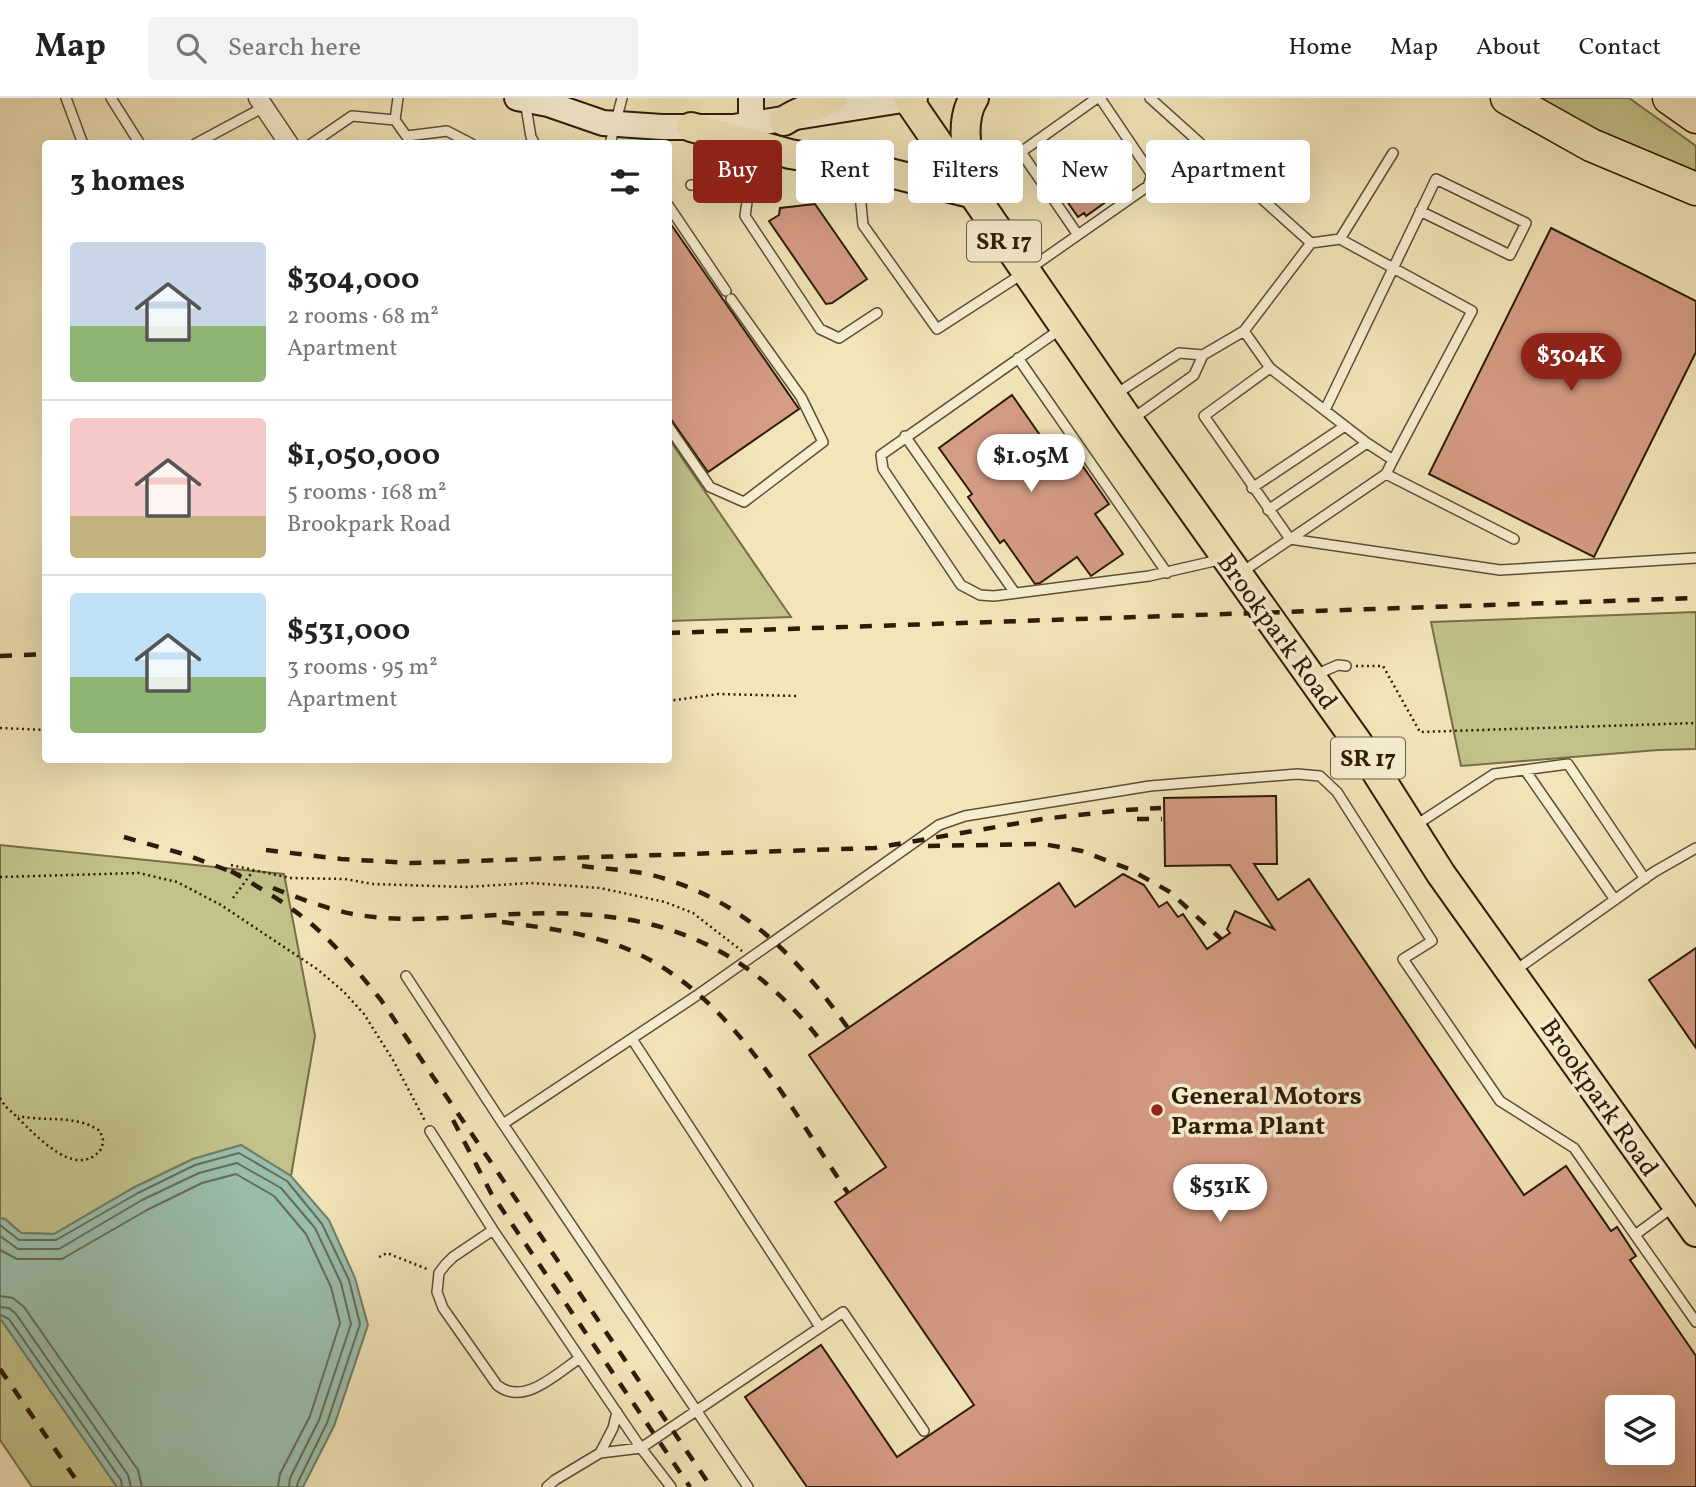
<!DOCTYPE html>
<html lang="en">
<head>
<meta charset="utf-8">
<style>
	:root { --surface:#fff; --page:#f2f2f2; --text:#222; --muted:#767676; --line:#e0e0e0; --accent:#8f2418 }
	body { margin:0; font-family:Vollkorn,serif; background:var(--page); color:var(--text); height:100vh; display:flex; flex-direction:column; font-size:26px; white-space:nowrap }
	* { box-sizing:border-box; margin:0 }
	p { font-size:23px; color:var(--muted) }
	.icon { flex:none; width:38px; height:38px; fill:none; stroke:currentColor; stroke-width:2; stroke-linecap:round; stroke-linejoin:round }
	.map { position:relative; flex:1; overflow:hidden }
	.sheet { position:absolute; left:42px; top:42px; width:630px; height:623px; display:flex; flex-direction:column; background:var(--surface); border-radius:7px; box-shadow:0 7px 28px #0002 }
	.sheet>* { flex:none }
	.guide { position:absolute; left:693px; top:42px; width:665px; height:63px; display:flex; gap:14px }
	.fabs { position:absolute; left:1605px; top:1297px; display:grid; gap:14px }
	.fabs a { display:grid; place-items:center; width:70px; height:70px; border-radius:7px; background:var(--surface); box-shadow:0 7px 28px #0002; font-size:35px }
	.price { position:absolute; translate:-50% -60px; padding:0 16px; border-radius:24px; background:#fff; color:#222; font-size:23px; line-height:46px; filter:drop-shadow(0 2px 4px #0008) }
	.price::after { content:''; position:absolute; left:50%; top:42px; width:21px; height:16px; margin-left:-10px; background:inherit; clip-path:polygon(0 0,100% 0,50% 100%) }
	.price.on { background:var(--accent); color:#fff }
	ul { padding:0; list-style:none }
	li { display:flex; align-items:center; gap:21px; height:175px; padding:0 28px }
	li+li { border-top:2px solid var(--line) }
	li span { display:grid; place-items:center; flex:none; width:196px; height:140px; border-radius:7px; color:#555 }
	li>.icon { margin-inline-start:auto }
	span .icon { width:84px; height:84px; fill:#fffc; stroke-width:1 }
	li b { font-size:30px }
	h2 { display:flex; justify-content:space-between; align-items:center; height:84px; padding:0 28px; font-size:30px }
	.pill { padding:0 24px; border-radius:7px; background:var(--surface); box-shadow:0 7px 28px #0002; font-size:24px; line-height:63px }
	.pill.on { background:var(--accent); color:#fff }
	header { display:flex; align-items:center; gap:42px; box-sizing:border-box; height:98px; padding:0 35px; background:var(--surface); border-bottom:2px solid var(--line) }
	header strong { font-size:33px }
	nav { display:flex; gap:38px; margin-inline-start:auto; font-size:24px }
	.search { width:490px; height:63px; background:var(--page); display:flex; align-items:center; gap:18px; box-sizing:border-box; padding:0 24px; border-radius:7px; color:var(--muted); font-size:26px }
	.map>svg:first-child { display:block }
	.green { fill:#c2c28a; stroke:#776e48; stroke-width:2 }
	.water { fill:#9bbfad; stroke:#6f7d6a; stroke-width:2 }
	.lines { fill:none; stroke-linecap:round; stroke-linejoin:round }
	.shore { stroke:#646d59; stroke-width:2 }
	.building { fill:#d59c84; stroke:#2c1b05; stroke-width:2; fill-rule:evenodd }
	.service-casing { stroke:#5e4e32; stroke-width:12 }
	.minor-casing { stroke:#5e4e32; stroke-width:21 }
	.secondary-casing { stroke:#2c1b05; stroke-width:28 }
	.primary-casing { stroke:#2c1b05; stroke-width:32 }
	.motorway-casing { stroke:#2c1b05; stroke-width:35 }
	.path { stroke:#2c1b05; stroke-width:2.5; stroke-dasharray:2 3.5; stroke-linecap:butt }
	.service { stroke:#f7eed2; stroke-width:9 }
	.minor { stroke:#f7eed2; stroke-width:18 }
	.secondary { stroke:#f7eed2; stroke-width:24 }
	.primary { stroke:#f2e5b9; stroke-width:28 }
	.motorway { stroke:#f2e5b9; stroke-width:32 }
	.rail { stroke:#2c1b05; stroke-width:4.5; stroke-dasharray:12 12; stroke-linecap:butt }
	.poi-dot { fill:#8f2418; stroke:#f7eed2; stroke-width:2.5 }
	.labels { text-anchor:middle; stroke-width:7; stroke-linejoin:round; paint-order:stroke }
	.shield { fill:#f7eed2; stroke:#695a42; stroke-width:2 }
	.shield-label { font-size:24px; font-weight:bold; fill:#2c1b05 }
	.street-label { font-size:26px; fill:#2c1b05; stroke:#f7eed2 }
	.poi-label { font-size:26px; font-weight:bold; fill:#2c1b05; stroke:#f7eed2; text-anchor:start }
</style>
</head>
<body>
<header>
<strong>Map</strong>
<div class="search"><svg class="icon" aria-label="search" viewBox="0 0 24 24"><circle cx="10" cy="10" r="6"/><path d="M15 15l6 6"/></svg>Search here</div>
<nav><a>Home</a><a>Map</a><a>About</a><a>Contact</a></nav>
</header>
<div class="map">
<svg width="1696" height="1389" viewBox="0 0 1696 1389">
	<rect width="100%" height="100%" fill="#f2e5b9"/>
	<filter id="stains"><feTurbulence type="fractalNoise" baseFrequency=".00286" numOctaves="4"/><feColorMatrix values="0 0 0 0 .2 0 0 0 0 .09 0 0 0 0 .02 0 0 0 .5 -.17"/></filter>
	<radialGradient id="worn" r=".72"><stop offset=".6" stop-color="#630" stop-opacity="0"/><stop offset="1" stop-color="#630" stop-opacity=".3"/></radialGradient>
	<!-- green -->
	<path class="green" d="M1523 0H1629L1696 48V82Z
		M669 341 791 519 669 523Z
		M1696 514V651L1658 652 1461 668 1431 524Z
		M0 747 284 776 315 938 291 1078 241 1047 193 1061 135 1089 54 1136 21 1135 5 1121 0 1120Z
		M0 1220 117 1389H32L0 1342Z"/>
	<!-- water -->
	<path class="water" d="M241 1047 291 1078 329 1122 355 1180 368 1227 334 1328 303 1389H117L0 1220V1120L5 1121 21 1135 54 1136 135 1089 193 1061Z"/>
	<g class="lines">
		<!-- shore -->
		<path class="shore" d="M0 1127 19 1142H56L138 1095 195 1067 239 1055 287 1083 322 1126 349 1182 360 1226 327 1325 298 1384 297 1389
			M0 1138 18 1151H59L142 1102 199 1075 237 1065 281 1090 315 1130 341 1185 351 1226 319 1322 290 1380 289 1389
			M0 1152 17 1161H62L147 1112 202 1085 236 1076 274 1098 306 1136 331 1189 340 1225 310 1318 280 1376 278 1389
			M0 1198 13 1200 24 1209 138 1372 142 1389
			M0 1209 9 1210 16 1216 128 1377 131 1389
			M0 1217 9 1221 121 1382 122 1389"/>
	</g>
	<!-- building -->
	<path class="building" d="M1084 46 1088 52 1093 48 1118 84 1112 88 1117 96 1086 118 1084 115 1078 119 1057 89 1062 86 1050 70Z
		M815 106 867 181 832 205 826 206 769 123 779 117 780 110Z
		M668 122 799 311 708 374 668 317Z
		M1551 130 1696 203V254L1594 459 1429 376Z
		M1012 297 1063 370 1077 360 1109 406 1095 416 1123 456 1091 478 1077 459 1040 485 1035 486 1004 442 1000 445 968 399 972 396 939 350Z
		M1276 698 1277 766H1254L1278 802 1309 781 1524 1097 1566 1068 1611 1133 1617 1129 1636 1158 1630 1162 1696 1258V1389H807L745 1299 821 1247 897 1359 974 1307 835 1104 886 1069 809 957 1059 785 1075 809 1123 776 1144 787 1159 809 1167 804 1178 819 1183 816 1207 851 1230 835 1227 831 1235 813 1274 831 1230 767 1165 768 1164 700ZM1617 1309H1662V1354H1617Z
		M1696 850V950L1649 882Z"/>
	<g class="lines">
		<defs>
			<path id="service" d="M66 0 83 46
				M111 0 140 46
				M1150 0 1311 145
				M525 3 531 39 535 46
				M395 22 412 46
				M407 38 447 33 472 46
				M195 46 264 9
				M311 46 352 18 395 22 398 0
				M610 46 622 0
				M753 50 756 78 749 90 745 118 820 231 839 240 877 215
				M862 73 860 96 863 127 937 231 1025 174 1148 88 1152 77 1100 0
				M691 87 749 90
				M668 107 726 193
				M1078 137 1021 54 1097 0
				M1340 141 1472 213 1393 362
				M1062 230 881 357 883 371 961 487 980 497 994 498 1149 478 1223 461
				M1018 260 1167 475
				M1270 270 1204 318 1290 441 1500 472 1696 460
				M1116 296 1179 255 1203 257
				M1325 312 1436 81 1526 125 1510 157 1420 113
				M1131 322 1194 277 1203 257 1244 233 1311 145 1340 141 1393 55
				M668 328 710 389 744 404 823 344 801 299 731 201
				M905 338 1015 495
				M1386 376 1514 441
				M1252 390 1345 328
				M1268 412 1367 345
				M1242 474 1386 376 1393 362 1367 345 1270 270 1244 233
				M1315 577 1338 567 1346 568
				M1525 672 1615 802
				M1416 727 1494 676 1568 666 1645 781
				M1513 874 1654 774 1696 750
				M406 878 503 1026
				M632 941 820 1229
				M430 1033 493 1132 641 1350 671 1389
				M493 1132 453 1159 445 1167 439 1175 437 1194 443 1210 497 1287C524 1309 557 1275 580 1260
				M1635 1137 1673 1109
				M600 1355 613 1330 617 1314
				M547 1389 555 1382 600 1355 641 1350 843 1214 924 1333
				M748 1389 503 1026 699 896 939 727 965 718 1150 688 1297 676 1320 678 1337 694 1432 843 1403 861 1500 1003 1574 1050 1696 1224"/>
			<path id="minor" d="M258 0 289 46"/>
			<path id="secondary" d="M517 0 548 6 603 25 662 29H733L915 0
				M751 27V0"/>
			<path id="primary" d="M907 0 1129 323 1358 645 1441 776 1696 1134
				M784 23C800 12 816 9 833 0
				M691 29 790 56 862 68 974 96
				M973 90C969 62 958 25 974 0"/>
			<path id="motorway" d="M1507 0 1591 47 1696 91
				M1669 0 1696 19"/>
		</defs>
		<!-- service casing -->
		<use href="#service" class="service-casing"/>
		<!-- minor casing -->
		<use href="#minor" class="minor-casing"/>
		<!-- secondary casing -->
		<use href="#secondary" class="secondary-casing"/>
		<!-- primary casing -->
		<use href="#primary" class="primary-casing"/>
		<!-- motorway casing -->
		<use href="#motorway" class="motorway-casing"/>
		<!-- path -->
		<path class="path" d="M1356 568H1383L1420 634 1696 625
			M668 603 718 596 796 598
			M0 630 46 632
			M231 767 290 780 345 781 373 786 466 789 531 785 600 790 665 804 693 815 742 853
			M0 779 139 775 177 784 221 807 317 871 343 893 364 916 393 962 425 1023
			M233 800 253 773
			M0 1000 5 1008C28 1027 74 1088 102 1050L103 1042 100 1033C75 1016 47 1024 18 1018
			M379 1159 387 1155 427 1171"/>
		<!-- service -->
		<use href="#service" class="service"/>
		<!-- minor -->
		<use href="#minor" class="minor"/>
		<!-- secondary -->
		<use href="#secondary" class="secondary"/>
		<!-- primary -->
		<use href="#primary" class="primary"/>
		<!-- motorway -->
		<use href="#motorway" class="motorway"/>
		<!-- rail -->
		<path class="rail" d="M668 535 1696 500
			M0 558 46 556
			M1137 721H1162
			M124 739 187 757 240 777
			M928 748 1043 746 1082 753 1129 771 1170 794 1221 841
			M266 752 341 761 411 765 875 750 1042 721 1124 712 1161 710
			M582 768C605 771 629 772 652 777 742 801 796 857 848 930
			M231 773C260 790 290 807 316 830 340 852 361 877 381 902L711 1389
			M273 790C298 800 327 811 353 816 407 826 463 818 517 816 650 810 741 839 824 947
			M502 824C539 829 575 833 611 845 724 882 785 1002 848 1095
			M453 1022 491 1095 690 1389
			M0 1271 81 1389"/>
	</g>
	<!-- markers -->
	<circle class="poi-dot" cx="1157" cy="1012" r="7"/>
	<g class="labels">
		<!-- shield labels -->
		<g class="shield">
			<rect x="967" y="122.5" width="74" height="41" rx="5"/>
			<rect x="1331" y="639.5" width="74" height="41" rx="5"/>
		</g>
		<g class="shield-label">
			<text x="1004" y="151">SR 17</text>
			<text x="1368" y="668">SR 17</text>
		</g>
		<!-- street labels -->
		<g class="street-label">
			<text transform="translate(1278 533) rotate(54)" y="9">Brookpark Road</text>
			<text transform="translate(1600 999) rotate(55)" y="9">Brookpark Road</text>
		</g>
		<!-- poi labels -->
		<g class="poi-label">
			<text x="1171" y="1006">General Motors<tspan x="1171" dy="30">Parma Plant</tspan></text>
		</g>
	</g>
	<rect width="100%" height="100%" filter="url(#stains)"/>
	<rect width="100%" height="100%" fill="url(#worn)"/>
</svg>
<div class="fabs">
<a><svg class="icon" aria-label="layers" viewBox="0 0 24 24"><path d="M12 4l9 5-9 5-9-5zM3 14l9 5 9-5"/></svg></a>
</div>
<b class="price on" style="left:1571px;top:295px">$304K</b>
<b class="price" style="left:1031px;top:396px">$1.05M</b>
<b class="price" style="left:1220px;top:1126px">$531K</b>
<div class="guide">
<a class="pill on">Buy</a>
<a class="pill">Rent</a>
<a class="pill">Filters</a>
<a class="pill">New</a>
<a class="pill">Apartment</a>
</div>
<section class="sheet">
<h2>3 homes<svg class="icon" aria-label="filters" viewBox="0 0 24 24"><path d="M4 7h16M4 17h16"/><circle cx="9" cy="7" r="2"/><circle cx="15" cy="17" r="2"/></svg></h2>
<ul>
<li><span style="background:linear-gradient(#c9d6e8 60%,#8fb573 0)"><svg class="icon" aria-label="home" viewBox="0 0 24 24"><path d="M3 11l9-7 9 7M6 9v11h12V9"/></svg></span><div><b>$304,000</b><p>2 rooms · 68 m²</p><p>Apartment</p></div></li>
<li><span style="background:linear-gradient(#f6c9c9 70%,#c2b280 0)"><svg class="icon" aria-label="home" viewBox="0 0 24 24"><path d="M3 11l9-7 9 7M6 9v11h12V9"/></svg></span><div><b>$1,050,000</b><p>5 rooms · 168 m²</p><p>Brookpark Road</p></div></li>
<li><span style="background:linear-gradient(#bfe0f5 60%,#8fb573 0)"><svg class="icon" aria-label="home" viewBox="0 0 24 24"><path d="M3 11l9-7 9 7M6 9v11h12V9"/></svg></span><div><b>$531,000</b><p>3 rooms · 95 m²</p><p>Apartment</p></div></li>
</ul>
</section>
</div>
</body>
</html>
